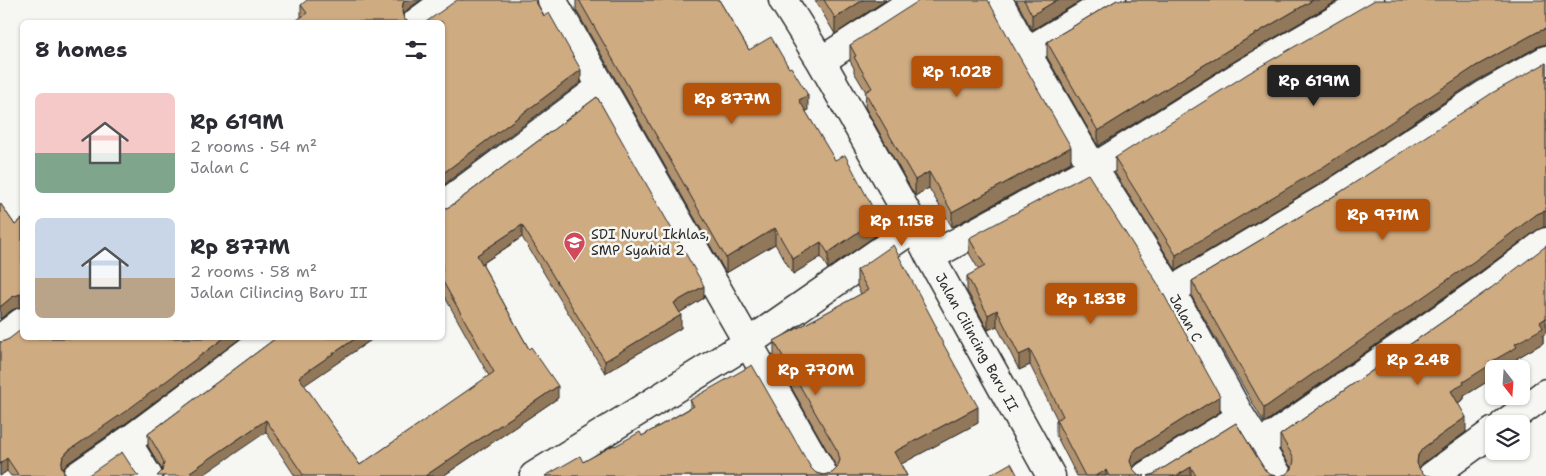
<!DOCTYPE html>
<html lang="en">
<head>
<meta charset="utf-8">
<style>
	:root { --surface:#fff; --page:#f2f2f3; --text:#2b2b33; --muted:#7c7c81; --accent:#b45309 }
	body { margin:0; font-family:"Shantell Sans",sans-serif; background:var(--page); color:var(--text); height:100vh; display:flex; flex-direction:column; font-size:19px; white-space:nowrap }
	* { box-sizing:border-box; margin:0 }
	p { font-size:16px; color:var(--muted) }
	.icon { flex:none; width:28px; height:28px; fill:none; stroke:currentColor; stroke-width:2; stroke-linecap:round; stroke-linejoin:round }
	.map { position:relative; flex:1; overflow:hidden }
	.side { position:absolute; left:20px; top:20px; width:425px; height:320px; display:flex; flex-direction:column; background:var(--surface); border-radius:8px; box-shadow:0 1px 4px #0004 }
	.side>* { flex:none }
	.needle { width:32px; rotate:163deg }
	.controls { position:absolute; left:1485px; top:360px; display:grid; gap:10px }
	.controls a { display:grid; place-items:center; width:45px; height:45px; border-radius:8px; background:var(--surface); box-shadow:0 1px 4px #0004; font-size:25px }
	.price { position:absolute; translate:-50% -42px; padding:0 11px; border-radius:5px; background:var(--accent); color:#fff; font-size:16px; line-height:32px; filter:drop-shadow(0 1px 2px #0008) }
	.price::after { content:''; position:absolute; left:50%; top:30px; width:15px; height:11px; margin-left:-8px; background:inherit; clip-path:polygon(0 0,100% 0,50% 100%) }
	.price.active { background:#222; color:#fff }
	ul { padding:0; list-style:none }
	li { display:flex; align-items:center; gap:15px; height:125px; padding:0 15px }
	li span { display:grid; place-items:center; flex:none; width:140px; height:100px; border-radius:8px; color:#555 }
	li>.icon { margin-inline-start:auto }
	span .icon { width:60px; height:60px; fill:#fffc; stroke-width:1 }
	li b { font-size:21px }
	h2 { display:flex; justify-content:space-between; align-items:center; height:60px; padding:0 15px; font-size:21px }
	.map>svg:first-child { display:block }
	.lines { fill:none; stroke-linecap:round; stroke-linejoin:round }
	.minor-casing { stroke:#2b2b2b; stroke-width:31 }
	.minor { stroke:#f6f6f2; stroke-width:28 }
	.wall { fill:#b2936f; stroke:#2b2b2b }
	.shaded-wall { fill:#91785a; stroke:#2b2b2b }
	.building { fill:#cfab81; stroke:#2b2b2b }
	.labels { text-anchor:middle; stroke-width:5; stroke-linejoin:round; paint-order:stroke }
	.poi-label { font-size:14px; fill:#2b2b2b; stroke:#f6f6f2; text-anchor:start }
	.street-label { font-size:14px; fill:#2b2b2b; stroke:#f6f6f2 }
</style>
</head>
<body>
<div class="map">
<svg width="1546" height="476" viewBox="0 0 1546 476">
	<rect width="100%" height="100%" fill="#f6f6f2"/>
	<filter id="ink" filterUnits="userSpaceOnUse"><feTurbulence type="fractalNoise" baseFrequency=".02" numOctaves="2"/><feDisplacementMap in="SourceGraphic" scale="10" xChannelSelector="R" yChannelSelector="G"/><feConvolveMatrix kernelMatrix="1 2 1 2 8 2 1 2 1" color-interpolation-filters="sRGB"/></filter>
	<g filter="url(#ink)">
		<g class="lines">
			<defs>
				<path id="minor" d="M552 0 824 476
					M783 0 821 61 915 227 930 257 1051 476
					M998 0 1026 52 1093 168 1171 291 1241 417 1278 476
					M417 22 447 0
					M1026 52 1112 0
					M821 61 915 0
					M442 206 601 87
					M930 257 1093 168 1241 75 1370 0
					M1171 291 1331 195 1484 95 1546 60
					M0 339 22 322
					M1504 424 1546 393
					M127 442 148 476
					M1260 445 1482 290 1546 242
					M77 476 135 436 266 338
					M534 476 748 343 915 227
					M1146 476 1241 417
					M1432 476 1494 431"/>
			</defs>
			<!-- minor casing -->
			<use href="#minor" class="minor-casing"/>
			<!-- minor -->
			<use href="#minor" class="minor"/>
		</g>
		<!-- wall -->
		<path class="wall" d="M576 0H719L749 50 808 110 806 112 878 234 828 269 821 257 793 274 775 244 726 273 576 10Z
			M815 0H886L835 34Z
			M1016 0H1082L1032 30Z
			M1117 0H1339L1233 62 1098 146 1047 57V42Z
			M1546 0V45L1539 46 1476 81 1323 182 1176 270 1115 173V158Z
			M301 5 408 9 301 17Z
			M850 45 1071 162 952 227 929 188 915 196 865 107 866 92 854 72V68L850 61Z
			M1546 63V227H1544L1537 230 1473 277 1264 423 1192 297V281L1339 193Z
			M597 97 704 298 679 313 681 328 605 373 522 237 482 264 529 349 558 398 443 476H295L266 432 162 471 161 468 148 446V434L276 338H374L304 385 360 465 489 376 442 292V209H444L451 206Z
			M0 203 15 225 22 219V307H20L12 310 0 319Z
			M969 238 1220 412 1137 463 1133 468V469L1139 475 1145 476H1077L1056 435V420L1057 419 1030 365 1019 370 997 326 988 330 967 291V276L979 270 969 253Z
			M857 270 937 333 978 423 901 464 907 476H545L583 462 615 446 642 436 690 408V400L811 468 816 473 823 475 832 473 837 468 774 357V341L861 294 857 286Z
			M1491 288 1543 335V343L1517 358V362L1505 369H1494V375L1490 378V380L1464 396V399L1458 403 1466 432 1423 463 1419 468 1286 474 1292 469 1280 450V435Z
			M22 338H241L126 423 68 463 63 469 64 473 68 476H11L7 471 0 476V342Z
			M1236 423 1265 470 1271 475 1277 476H1148L1154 474Z"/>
		<!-- shaded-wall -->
		<path class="shaded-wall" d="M405 0H421L408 9 403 15 402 12 403 3Z
			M863 0H886L835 34V18Z
			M1057 0H1082L1032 30V15Z
			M1313 0H1339L1233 62 1098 146V131L1233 47Z
			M1546 29V44L1539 46 1476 81 1323 182 1176 270V255L1476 66 1539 31Z
			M581 70V82L442 186V174Z
			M808 95V110L799 116V100Z
			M1071 147V162L952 227V212Z
			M929 172V188L915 196V180Z
			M1544 211V227L1537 230 1473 277 1264 423V408L1537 214Z
			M878 218V234L828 269V253Z
			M522 225V237L477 267V255Z
			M775 228V244L726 273V258Z
			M821 242V257L793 274V259Z
			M704 286V298L674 316V303Z
			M20 294V307L12 310 0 319V307L12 297Z
			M997 310V326L988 330V315Z
			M681 315V328L605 373V361Z
			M1546 318V333L1543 335V343L1517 358V362L1505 369H1494V375L1490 378V380L1464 396V399L1451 407V391L1463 382 1515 344 1540 322Z
			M224 338H241L126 423 68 463 63 469 61 465 63 457 68 451Z
			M356 338H374L299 389V377Z
			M1030 350V365L1019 370V355Z
			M558 386V398L443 476H425Z
			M1220 396V412L1137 463 1132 469 1130 461 1132 454 1137 448Z
			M978 407V423L894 468V452Z
			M1466 417V432L1423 463 1418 470 1417 463 1418 455 1423 448Z
			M266 420V432L202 476H190V472Z
			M7 458V471L0 476V464Z
			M1191 467V476H1176Z
			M1106 470V476H1095Z"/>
		<!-- building -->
		<path class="building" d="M307 0H405L403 3 402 12 404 19 409 22H294L307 13 301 5Z
			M457 0H535L544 16 549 13 581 70 442 174V22H426Z
			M579 0H719L749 50 771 37 789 68 791 67 808 95 799 100 835 160 845 155 878 218 828 253 821 242 793 259 775 228 726 258Z
			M824 0H863L835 18Z
			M920 0H988L1012 44 1071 147 952 212 929 172 915 180 865 92 872 88 854 57 856 56 850 45Z
			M1024 0H1057L1032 15Z
			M1117 0H1313L1233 47 1098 131 1047 42Z
			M1375 0H1546V29L1539 31 1476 66 1323 167 1176 255 1115 158 1249 73Z
			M1546 63V212L1544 211 1537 214 1473 262 1264 408 1192 281 1339 193 1492 93Z
			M597 97 704 286 674 303 681 315 605 361 522 225 477 255 529 349 531 347 558 386 425 476H304L266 420 190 472 193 476H157L162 471 164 463 161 456 148 434 276 338H356L299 377 360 465 494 372 442 280V209H444L451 206Z
			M1088 174 1158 284 1220 396 1137 448 1132 454 1130 461 1133 469 1139 475 1145 476H1109L1106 470 1095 476H1085L1056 420 1063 416 1030 350 1019 355 997 310 988 315 967 276 985 266 969 238Z
			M0 203 15 225 22 219V295L20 294 12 297 0 307Z
			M893 245 937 328 935 329 978 407 894 452 907 476H545L580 456 583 462 614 445 615 446 640 432 642 436 694 406 690 400 752 365 811 468 816 473 823 475 832 473 837 468 840 460 838 452 774 341 868 290 857 270Z
			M1546 246V318L1540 322 1543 328 1515 344 1517 347 1489 363 1490 365 1463 382 1464 384 1451 391 1466 417 1423 448 1418 455 1417 463 1420 470 1425 475 1431 476H1280L1286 474 1292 469 1294 460 1291 453 1280 435 1491 288Z
			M22 329V338H224L126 411 68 451 63 457 61 465 64 473 68 476H19L7 458 0 464V342H2L9 339Z
			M1236 423 1265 470 1271 475 1277 476H1196L1191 467 1176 476H1148L1154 474Z
			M122 452 135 472 139 476H87Z
			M1011 463 1018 476H988Z"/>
	</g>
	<!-- icons -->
	<defs>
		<symbol id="school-pin" viewBox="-11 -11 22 30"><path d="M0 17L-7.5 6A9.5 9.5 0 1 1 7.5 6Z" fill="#d1495b" stroke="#f6f6f2"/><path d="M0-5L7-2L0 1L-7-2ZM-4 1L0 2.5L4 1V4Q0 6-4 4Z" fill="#fff"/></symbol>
	</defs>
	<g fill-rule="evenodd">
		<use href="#school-pin" x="562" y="230" width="25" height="34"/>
	</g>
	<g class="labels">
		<!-- poi labels -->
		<g class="poi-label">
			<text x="591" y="239">SDI Nurul Ikhlas,<tspan x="591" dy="16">SMP Syahid 2</tspan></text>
		</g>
		<!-- street labels -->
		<g class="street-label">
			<text transform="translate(1186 318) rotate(61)" y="5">Jalan C</text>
			<text transform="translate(977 342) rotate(61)" y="5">Jalan Cilincing Baru II</text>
		</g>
	</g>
</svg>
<div class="controls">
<a><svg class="needle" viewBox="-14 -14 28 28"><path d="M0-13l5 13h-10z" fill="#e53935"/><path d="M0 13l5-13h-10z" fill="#7c7c81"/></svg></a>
<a><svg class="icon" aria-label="layers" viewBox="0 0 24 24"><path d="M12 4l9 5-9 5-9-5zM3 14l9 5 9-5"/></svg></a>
</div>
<b class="price" style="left:957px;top:98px">Rp 1.02B</b>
<b class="price active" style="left:1314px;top:107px">Rp 619M</b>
<b class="price" style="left:732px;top:125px">Rp 877M</b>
<b class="price" style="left:1383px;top:241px">Rp 971M</b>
<b class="price" style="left:902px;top:247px">Rp 1.15B</b>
<b class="price" style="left:1091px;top:325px">Rp 1.83B</b>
<b class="price" style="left:1418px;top:386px">Rp 2.4B</b>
<b class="price" style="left:816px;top:396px">Rp 770M</b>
<section class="side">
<h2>8 homes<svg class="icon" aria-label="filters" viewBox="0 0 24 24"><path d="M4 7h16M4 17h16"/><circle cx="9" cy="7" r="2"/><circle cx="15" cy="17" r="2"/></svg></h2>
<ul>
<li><span style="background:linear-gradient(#f6c9c9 60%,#7fa58c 0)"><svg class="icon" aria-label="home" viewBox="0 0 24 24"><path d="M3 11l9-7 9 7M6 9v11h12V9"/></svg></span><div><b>Rp 619M</b><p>2 rooms · 54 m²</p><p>Jalan C</p></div></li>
<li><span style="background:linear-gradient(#c9d6e8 60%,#b9a48a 0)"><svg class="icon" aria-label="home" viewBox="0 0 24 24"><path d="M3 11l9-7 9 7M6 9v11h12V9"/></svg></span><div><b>Rp 877M</b><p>2 rooms · 58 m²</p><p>Jalan Cilincing Baru II</p></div></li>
</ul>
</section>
</div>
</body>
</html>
